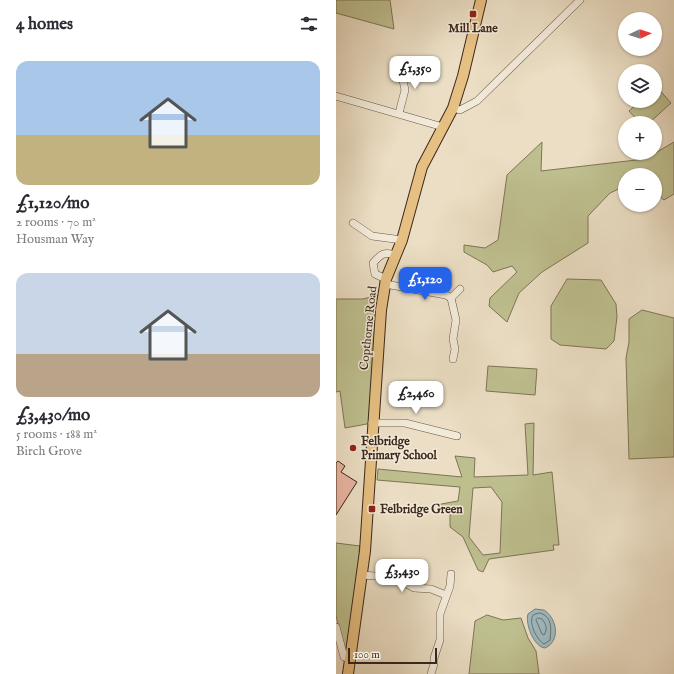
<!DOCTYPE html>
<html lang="en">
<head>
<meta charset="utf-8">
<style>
	:root { --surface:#fff; --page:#f2f2f3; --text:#2b2b33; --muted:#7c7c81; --accent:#2563eb }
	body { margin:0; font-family:"IM FELL English",serif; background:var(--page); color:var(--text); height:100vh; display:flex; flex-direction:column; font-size:15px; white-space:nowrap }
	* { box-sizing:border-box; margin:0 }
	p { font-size:13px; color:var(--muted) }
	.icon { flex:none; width:22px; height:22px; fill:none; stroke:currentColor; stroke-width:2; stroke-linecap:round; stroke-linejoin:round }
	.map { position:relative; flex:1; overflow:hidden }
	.side { display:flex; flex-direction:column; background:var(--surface); width:336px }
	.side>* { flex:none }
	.needle { width:26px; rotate:86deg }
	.controls { position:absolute; left:282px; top:12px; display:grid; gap:8px }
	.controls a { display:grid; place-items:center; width:44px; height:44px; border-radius:50%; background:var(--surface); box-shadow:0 1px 3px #0004; font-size:20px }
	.scale { position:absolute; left:12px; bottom:10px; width:89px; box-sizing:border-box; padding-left:4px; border:2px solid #3d281d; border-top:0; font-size:11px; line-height:14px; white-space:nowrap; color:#3d281d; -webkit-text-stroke:3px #f2ead9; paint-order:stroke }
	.price { position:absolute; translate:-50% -34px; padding:0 9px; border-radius:8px; background:#fff; color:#222; font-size:13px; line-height:26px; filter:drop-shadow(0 1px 2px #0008) }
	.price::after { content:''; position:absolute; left:50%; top:24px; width:12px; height:9px; margin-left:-6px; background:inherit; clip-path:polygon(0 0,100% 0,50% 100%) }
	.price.on { background:var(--accent); color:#fff }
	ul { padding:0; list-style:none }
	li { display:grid; align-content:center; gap:8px; height:212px; padding:0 16px }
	li span { display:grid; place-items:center; height:124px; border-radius:12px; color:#555 }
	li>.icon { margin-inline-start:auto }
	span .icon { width:72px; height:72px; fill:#fffc; stroke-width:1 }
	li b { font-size:17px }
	h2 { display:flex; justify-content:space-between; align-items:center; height:48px; padding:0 16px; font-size:17px }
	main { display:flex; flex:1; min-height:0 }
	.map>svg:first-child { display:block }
	.green { fill:#bebf8f; stroke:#7e7456; fill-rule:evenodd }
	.water { fill:#9db9bf; stroke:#777f7e }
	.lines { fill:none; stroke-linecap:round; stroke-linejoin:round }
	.shore { stroke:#6d706e; stroke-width:1 }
	.building { fill:#e6b4a0; stroke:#3d281d }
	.minor-casing { stroke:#685647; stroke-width:8 }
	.highway-casing { stroke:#3d281d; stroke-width:12 }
	.minor { stroke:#f2ead9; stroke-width:7 }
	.highway { stroke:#e6bf82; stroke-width:10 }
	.poi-dot { fill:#8f2418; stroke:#f2ead9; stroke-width:1.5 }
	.labels { text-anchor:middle; stroke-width:3; stroke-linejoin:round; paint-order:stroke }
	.poi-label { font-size:12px; font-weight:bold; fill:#3d281d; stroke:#f2ead9; text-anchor:start }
	.street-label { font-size:12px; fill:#3d281d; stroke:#f2ead9 }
</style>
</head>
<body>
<main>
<section class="side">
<h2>4 homes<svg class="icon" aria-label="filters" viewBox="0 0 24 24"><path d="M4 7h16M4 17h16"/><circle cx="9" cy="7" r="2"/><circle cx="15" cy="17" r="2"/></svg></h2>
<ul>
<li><span style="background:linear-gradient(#a9c7e8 60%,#c2b280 0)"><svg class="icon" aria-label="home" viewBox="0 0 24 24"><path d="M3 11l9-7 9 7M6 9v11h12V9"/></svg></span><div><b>£1,120/mo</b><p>2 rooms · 70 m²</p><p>Housman Way</p></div></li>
<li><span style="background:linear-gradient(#c9d6e8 65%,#b9a48a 0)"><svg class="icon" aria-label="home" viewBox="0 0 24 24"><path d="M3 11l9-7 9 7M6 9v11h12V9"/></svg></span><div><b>£3,430/mo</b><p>5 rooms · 188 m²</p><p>Birch Grove</p></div></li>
</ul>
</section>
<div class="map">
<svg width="338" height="674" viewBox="0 0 338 674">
	<rect width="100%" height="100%" fill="#ebdec4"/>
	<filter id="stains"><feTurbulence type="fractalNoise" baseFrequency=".005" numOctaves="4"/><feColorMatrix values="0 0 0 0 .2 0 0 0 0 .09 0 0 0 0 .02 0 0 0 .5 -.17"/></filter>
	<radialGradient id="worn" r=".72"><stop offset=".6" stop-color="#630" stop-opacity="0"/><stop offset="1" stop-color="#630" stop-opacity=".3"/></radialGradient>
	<!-- green -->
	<path class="green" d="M0 0H54L58 29 0 13Z
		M320 86 335 103 313 123H304L293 111 304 101H319Z
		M206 142 205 171 309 159 338 142V194L328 200 319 193V175H289V186L274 193 252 216V243L206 272 183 293 171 322 153 306 154 298 181 272 176 266 157 272 151 265 128 252V245L149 248 162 240 171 175Z
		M231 279 265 280 280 304 281 317 278 341 270 349 224 345 215 339V306Z
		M47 294 36 423 9 428 4 391 0 392V299H27Z
		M306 310 338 318V457L293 459 290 358 293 342V319Z
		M152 366 201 369 199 395 150 391Z
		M198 423 197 475 216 472 223 545H217L218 550 153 559 147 572 142 570 127 537 114 527V511L100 505 122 501 124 487 41 480 42 469 126 477 119 456 139 458 138 477 192 475 189 424ZM155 487 166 502 164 553 147 555 133 537 137 488Z
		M0 543 24 546 23 552H25L11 649H8V646L0 616Z
		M151 615 167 620 185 618 192 638 200 651 203 674H133L139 621Z"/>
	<!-- water -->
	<path class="water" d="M199 609 208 610C221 618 225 641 209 648 198 647 189 624 192 614Z"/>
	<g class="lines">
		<!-- shore -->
		<path class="shore" d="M204 613C217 617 215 629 214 640L208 644C201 640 192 623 197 615Z
			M202 618 206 619C210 624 212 629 208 635L206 634 200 620Z"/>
	</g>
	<!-- building -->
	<path class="building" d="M2 461 9 466 5 472 21 482 0 515V463Z"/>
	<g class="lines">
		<defs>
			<path id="minor" d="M0 96 107 127
				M117 108 124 110 141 101 244 0
				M63 113 69 90 64 66
				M17 223 36 236 66 240
				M50 279 39 274 37 263C44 255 48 251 59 255
				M49 284 110 295 115 298 120 320 117 339 119 349 117 359
				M115 298 124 289
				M36 423H69L121 436
				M26 575 52 577 61 579 78 588 95 589 110 595
				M0 627 8 657 14 659
				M95 674 98 664V658L104 640V614L114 586 115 574"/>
			<path id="highway" d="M12 674 29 551 45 310 50 279 66 240 86 167 117 108 127 76 145 0"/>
		</defs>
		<!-- minor casing -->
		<use href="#minor" class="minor-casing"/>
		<!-- highway casing -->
		<use href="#highway" class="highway-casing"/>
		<!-- minor -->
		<use href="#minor" class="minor"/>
		<!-- highway -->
		<use href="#highway" class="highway"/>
	</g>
	<!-- markers -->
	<g class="poi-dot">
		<rect x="133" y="10" width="8" height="8" rx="2"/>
		<circle cx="17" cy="448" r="4"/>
		<rect x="32" y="505" width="8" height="8" rx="2"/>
	</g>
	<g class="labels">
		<!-- poi labels -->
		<g class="poi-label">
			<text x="137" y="32" text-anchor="middle">Mill Lane</text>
			<text x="25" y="445">Felbridge<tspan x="25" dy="14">Primary School</tspan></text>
			<text x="44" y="513">Felbridge Green</text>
		</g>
		<!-- street labels -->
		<g class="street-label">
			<text transform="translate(32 328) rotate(-84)" y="4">Copthorne Road</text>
		</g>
	</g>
	<rect width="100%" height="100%" filter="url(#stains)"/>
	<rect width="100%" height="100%" fill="url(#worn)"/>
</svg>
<div class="controls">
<a><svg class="needle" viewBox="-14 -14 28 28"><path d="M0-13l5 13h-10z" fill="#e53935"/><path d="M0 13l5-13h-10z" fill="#7c7c81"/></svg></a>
<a><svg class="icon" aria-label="layers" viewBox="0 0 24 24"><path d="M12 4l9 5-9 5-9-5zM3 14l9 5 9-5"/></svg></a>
<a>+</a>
<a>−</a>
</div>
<div class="scale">100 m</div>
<b class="price" style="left:79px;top:90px">£1,350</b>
<b class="price on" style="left:89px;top:301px">£1,120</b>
<b class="price" style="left:80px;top:415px">£2,460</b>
<b class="price" style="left:66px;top:593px">£3,430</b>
</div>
</main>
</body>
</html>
